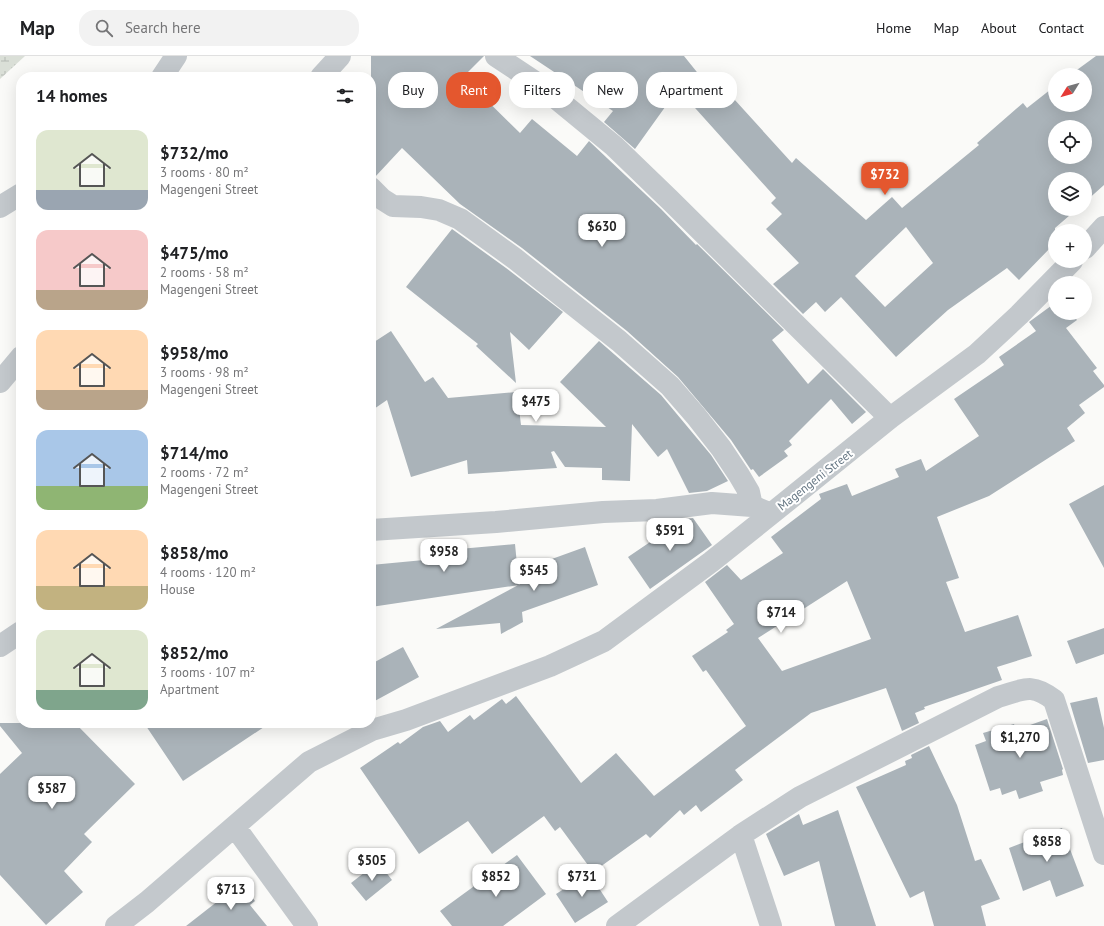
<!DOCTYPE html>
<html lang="en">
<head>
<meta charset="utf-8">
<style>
	:root { --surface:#fff; --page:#f2f2f2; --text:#202124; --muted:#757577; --line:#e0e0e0; --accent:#e4572e }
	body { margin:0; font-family:"PT Sans",sans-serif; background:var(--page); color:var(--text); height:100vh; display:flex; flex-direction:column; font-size:15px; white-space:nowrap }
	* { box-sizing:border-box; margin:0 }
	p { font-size:13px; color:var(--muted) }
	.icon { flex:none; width:22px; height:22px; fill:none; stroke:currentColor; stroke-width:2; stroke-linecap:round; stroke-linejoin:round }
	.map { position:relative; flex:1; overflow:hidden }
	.side { position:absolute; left:16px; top:16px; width:360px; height:656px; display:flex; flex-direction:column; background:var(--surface); border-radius:16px; box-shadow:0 4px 16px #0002 }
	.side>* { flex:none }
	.banner { position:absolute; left:388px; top:16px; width:380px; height:36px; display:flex; gap:8px }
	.needle { width:26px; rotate:233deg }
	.controls { position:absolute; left:1048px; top:12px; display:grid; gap:8px }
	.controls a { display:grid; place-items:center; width:44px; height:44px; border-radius:50%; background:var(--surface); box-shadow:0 4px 16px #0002; font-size:20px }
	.price { position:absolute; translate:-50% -34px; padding:0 9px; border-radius:8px; background:#fff; color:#222; font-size:13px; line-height:26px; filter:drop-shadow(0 1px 2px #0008) }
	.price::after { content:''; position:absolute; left:50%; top:24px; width:12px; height:9px; margin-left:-6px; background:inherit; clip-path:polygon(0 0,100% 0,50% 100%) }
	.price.on { background:var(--accent); color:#fff }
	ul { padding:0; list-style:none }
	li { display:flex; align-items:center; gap:12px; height:100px; padding:0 20px }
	li span { display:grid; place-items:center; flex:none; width:112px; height:80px; border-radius:12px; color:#555 }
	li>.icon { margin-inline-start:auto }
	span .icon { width:48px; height:48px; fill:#fffc; stroke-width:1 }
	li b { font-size:17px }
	h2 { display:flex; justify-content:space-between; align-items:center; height:48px; padding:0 20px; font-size:17px }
	.chip { padding:0 14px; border-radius:16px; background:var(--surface); box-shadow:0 4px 16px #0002; font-size:14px; line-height:36px }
	.chip.on { background:var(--accent); color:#fff }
	header { display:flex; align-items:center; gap:24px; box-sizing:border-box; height:56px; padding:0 20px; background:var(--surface); border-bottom:1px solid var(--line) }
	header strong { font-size:19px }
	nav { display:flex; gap:22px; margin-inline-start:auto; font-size:14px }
	.search { width:280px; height:36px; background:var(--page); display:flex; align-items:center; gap:10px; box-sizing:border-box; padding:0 14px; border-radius:16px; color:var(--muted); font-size:15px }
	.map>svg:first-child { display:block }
	.wetland { fill:url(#wetland-marsh) }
	.building { fill:#aab3b9; fill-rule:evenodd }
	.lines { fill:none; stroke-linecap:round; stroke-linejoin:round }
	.minor { stroke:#c3c8cc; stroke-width:22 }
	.labels { text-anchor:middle; stroke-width:4; stroke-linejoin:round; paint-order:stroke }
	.street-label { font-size:12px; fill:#657683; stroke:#fff }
</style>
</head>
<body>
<header>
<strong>Map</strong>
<div class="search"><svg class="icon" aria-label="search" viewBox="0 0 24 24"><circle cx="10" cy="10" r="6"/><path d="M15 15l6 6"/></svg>Search here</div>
<nav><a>Home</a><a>Map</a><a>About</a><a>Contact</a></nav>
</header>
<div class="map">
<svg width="1104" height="870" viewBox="0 0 1104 870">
	<defs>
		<pattern id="wetland-marsh" width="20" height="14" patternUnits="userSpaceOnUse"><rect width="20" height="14" fill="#dadfd7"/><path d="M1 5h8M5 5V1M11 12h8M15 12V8" fill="none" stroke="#b4b9b4"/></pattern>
	</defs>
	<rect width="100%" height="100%" fill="#fafaf8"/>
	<!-- wetland -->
	<path class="wetland" d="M0 0H25L0 23Z"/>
	<!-- building -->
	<path class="building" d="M371 0H484L463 21 520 77 532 63 577 100 589 85 661 153 696 189 697 188 784 274 772 284 808 328 823 313 866 356 852 368 831 343 789 385 792 389 784 395 788 400 759 421 753 413 751 414 731 384 678 321 627 275 522 192 460 148 402 92 375 121 371 120Z
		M530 0H684L725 51 734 43 792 107 796 102 866 164 892 141 902 152 979 89 977 87 1023 47 1027 52 1055 30V49H1085V19H1070L1096 0H1104V129L1085 146V123H1055V153H1077L1055 172V187L1019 224 1007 212 948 254 896 301 841 241 825 256 816 246 803 258 773 228 799 207 766 173 782 158 771 147 776 142 678 33 635 93 604 66 613 55ZM1055 71H1085V101H1055ZM906 171 933 207 885 251 855 220Z
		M452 173 506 212 563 256 529 294 510 276 516 327 476 290 478 288 406 231Z
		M1055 247V257H1071L1077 264 1066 272 1097 312 1093 315 1104 329V331L1079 349 1085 357 1067 372 1075 385 989 440 937 461 959 522 946 526 965 576 1018 559 1032 600 997 611 1002 624 924 651 925 653 915 657 919 667 902 675 886 632 811 657 735 714 743 724 701 756 696 749 684 759 680 754 650 782 646 778 593 816 560 771 555 775 544 760 492 798 468 765 419 798 360 712 398 686 400 688 423 671 440 665 448 676 470 659 474 664 502 643 506 648 516 640 581 727 616 697 654 740 746 670 706 614 703 616 692 600 728 576 726 574 734 568 705 526 727 509 741 524 783 497 771 481 821 443 819 438 847 428 852 440 899 421 895 413 921 403 926 415 979 380 954 343 1004 309 999 301 1036 275 1029 266ZM847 525 871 583 782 615 758 582Z
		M391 275 425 326 433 321 448 342 517 336 521 369 606 371 560 326 599 285 661 339 711 399 728 425 707 435 689 437 667 393 658 401 632 368 630 425 602 424V412L565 411 554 395 551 396 557 412 468 418 467 404 411 421 387 344 371 355V288Z
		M1104 429V512L1069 448Z
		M693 462 712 489 650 533 628 501 684 463Z
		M458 483 459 493 515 488 519 529 371 551V509L424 504 423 486Z
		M585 491 598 529 522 556 523 566 501 578 500 567 436 573 541 517 538 508Z
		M1104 572V598L1076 608 1067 585Z
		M403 591 419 621 371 647V608Z
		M1097 641 1104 672V704L1088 707 1070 647Z
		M1047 663 1063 713 1062 714 1063 719 1040 726 1043 735 1019 743 1016 734 1002 739 1000 732 990 735 975 689 986 685 983 677 1014 668 1016 674Z
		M0 667H75L135 728 84 778 92 786 64 815 83 836 46 869 0 819V718L22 697 0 670Z
		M144 667H270L183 725Z
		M929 690 957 749 975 805 981 803 1000 843 981 850 986 870H934L924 835 910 842 856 731 906 709 905 705 912 702 911 699Z
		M838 754 876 870H835L819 805 784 820 766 778 799 758 803 769Z
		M1062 772 1084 830 1056 841 1050 824 1023 835 1009 792Z
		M517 799 546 838 503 870H452L440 855Z
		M378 806 392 824 366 845 351 827Z
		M589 817 608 846 575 867 556 838Z
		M241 827 255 845 250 849 267 870H186Z"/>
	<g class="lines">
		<!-- minor -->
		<path class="minor" d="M496 0 541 30 614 90 670 144 890 362
			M162 21 176 0
			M321 21 340 0
			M371 132 382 143 393 150 421 151 439 154 460 163 514 202 619 285 670 330 696 360 721 392 739 419 749 436 752 450
			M0 151 21 138
			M1085 192 1104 171
			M0 326 21 301
			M371 474 496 466 603 456 657 454 712 447 752 450 771 458 890 362 977 298 1019 259 1072 205
			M0 590 21 576
			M235 771 307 870
			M741 779 771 870
			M116 870 147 846 309 706 372 674 406 664 550 610 604 585 711 506 771 458
			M617 870 741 779 800 741 998 641C1023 634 1031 626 1054 644L1104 798"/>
	</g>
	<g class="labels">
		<!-- street labels -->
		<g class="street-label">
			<text transform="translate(815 424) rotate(-38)" y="4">Magengeni Street</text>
		</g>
	</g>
</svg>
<div class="controls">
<a><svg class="needle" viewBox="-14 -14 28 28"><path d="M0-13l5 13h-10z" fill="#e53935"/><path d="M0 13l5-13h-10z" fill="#757577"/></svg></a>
<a><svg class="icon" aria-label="locate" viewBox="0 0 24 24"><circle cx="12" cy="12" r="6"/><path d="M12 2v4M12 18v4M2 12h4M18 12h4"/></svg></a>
<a><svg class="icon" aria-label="layers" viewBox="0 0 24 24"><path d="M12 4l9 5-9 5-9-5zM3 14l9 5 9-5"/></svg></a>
<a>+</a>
<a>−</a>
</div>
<b class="price on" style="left:885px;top:140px">$732</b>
<b class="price" style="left:602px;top:192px">$630</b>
<b class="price" style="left:536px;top:367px">$475</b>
<b class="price" style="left:670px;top:496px">$591</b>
<b class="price" style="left:444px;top:517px">$958</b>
<b class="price" style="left:534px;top:536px">$545</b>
<b class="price" style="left:781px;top:578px">$714</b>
<b class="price" style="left:1020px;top:703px">$1,270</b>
<b class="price" style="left:52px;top:754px">$587</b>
<b class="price" style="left:1047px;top:807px">$858</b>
<b class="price" style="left:372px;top:826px">$505</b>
<b class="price" style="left:496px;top:842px">$852</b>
<b class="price" style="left:582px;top:842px">$731</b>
<b class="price" style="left:231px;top:855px">$713</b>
<div class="banner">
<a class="chip">Buy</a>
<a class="chip on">Rent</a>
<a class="chip">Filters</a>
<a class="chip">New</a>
<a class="chip">Apartment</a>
</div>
<section class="side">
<h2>14 homes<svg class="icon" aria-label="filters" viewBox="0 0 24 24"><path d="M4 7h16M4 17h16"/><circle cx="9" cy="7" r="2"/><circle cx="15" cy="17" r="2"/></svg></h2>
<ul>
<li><span style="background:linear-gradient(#dfe7d0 75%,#9aa5b1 0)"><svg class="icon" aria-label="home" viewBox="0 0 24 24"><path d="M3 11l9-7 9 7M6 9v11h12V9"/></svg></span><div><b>$732/mo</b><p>3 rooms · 80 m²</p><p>Magengeni Street</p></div></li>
<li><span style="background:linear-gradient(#f6c9c9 75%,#b9a48a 0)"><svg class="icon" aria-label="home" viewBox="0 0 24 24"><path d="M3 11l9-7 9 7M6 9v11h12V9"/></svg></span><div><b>$475/mo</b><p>2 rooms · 58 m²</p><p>Magengeni Street</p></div></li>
<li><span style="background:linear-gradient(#ffd9b3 75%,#b9a48a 0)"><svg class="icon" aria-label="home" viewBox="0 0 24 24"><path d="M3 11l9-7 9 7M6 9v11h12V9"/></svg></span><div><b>$958/mo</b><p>3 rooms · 98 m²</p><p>Magengeni Street</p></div></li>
<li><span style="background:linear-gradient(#a9c7e8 70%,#8fb573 0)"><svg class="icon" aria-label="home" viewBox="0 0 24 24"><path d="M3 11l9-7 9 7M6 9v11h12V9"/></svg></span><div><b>$714/mo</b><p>2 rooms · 72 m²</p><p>Magengeni Street</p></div></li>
<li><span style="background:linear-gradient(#ffd9b3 70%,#c2b280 0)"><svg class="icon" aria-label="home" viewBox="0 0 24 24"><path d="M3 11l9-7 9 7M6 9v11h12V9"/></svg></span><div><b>$858/mo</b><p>4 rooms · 120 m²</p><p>House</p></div></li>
<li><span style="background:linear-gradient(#dfe7d0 75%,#7fa58c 0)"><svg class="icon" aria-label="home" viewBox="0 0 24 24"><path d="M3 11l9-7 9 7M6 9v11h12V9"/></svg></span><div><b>$852/mo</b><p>3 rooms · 107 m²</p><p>Apartment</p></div></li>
</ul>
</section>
</div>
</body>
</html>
